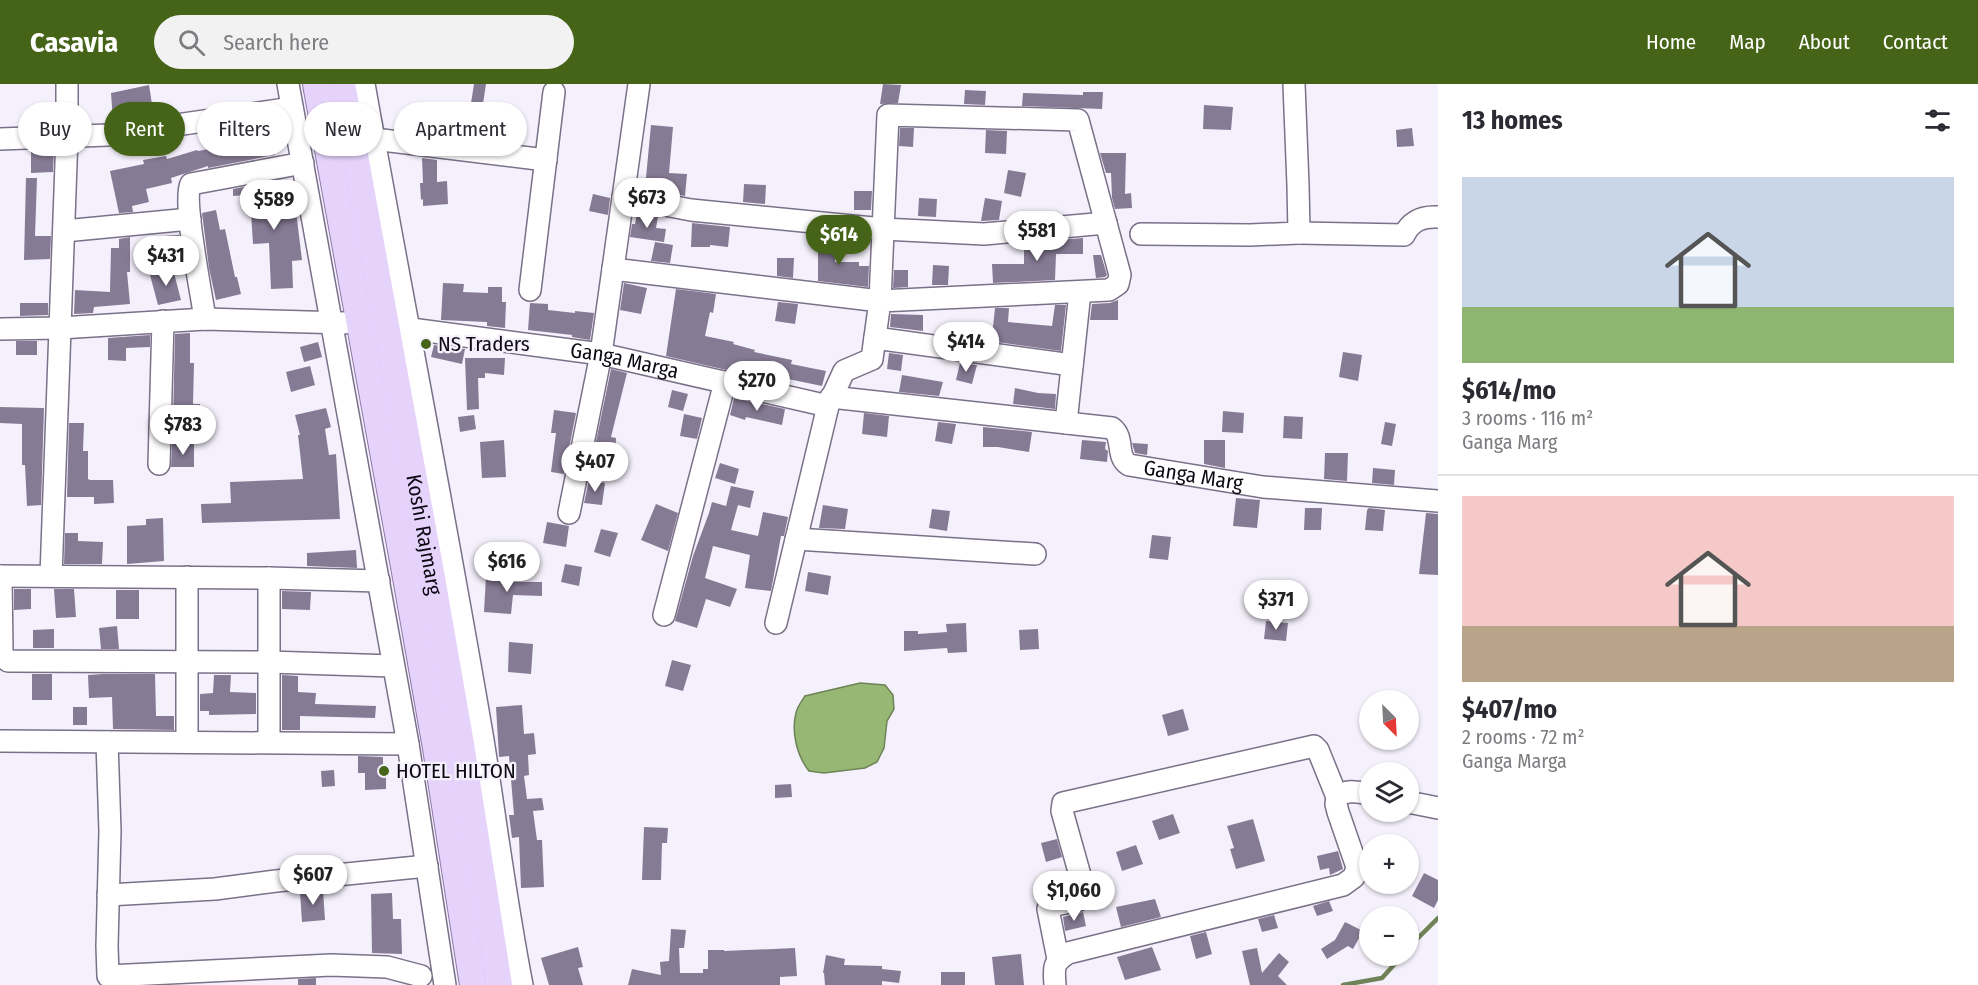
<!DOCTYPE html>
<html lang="en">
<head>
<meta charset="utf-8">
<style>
	:root { --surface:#fff; --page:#f2f2f3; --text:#2b2b33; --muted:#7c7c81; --line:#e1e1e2; --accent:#466418 }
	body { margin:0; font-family:"Fira Sans Condensed",sans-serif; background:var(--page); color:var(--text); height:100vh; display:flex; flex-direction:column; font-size:22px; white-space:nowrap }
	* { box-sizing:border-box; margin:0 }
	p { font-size:20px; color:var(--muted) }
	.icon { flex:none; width:33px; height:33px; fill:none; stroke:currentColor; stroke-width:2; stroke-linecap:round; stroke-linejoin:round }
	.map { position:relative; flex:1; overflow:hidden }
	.panel { display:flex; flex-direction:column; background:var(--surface); width:540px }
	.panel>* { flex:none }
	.banner { position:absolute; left:18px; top:18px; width:570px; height:54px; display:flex; gap:12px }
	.needle { width:39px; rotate:156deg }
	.controls { position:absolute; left:1359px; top:606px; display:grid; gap:12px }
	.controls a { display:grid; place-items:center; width:60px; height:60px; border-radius:50%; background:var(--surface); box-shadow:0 2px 4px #0004; font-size:30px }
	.price { position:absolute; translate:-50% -51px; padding:0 14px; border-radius:21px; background:#fff; color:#222; font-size:20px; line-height:39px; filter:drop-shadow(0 2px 3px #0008) }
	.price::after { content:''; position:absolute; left:50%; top:36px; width:18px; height:14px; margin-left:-9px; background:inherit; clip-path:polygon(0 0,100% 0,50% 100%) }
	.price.on { background:var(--accent); color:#fff }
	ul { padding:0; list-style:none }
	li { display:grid; align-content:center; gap:12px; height:318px; padding:0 24px }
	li+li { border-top:2px solid var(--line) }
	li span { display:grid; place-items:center; height:186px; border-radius:0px; color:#555 }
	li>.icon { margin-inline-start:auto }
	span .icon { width:108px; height:108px; fill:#fffc; stroke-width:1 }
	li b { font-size:26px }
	h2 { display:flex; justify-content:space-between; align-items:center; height:72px; padding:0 24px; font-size:26px }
	.chip { padding:0 21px; border-radius:27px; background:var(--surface); box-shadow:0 2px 4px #0004; font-size:21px; line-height:54px }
	.chip.on { background:var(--accent); color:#fff }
	header { display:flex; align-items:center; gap:36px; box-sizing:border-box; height:84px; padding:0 30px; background:var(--accent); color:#fff }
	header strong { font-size:28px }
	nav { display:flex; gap:33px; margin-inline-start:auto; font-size:21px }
	.search { width:420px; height:54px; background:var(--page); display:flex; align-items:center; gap:15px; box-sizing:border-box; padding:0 21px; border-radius:33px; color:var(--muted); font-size:22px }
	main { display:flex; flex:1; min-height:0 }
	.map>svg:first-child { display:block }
	.water { fill:#97b774; stroke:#6e8357; stroke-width:1.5 }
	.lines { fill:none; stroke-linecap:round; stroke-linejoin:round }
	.stream { stroke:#6e8357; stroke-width:4.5 }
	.building { fill:#867b94 }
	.minor-casing { stroke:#7a7088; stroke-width:24 }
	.major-casing { stroke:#8e79a9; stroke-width:28 }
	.minor { stroke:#fff; stroke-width:21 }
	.major { stroke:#e5d3fc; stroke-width:26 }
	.poi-dot { fill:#466418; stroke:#f5f1fc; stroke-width:2 }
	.labels { text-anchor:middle; stroke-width:4.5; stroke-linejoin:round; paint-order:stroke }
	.poi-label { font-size:21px; fill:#0d0912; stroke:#f5f1fc; text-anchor:start }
	.street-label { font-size:21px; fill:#0d0912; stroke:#f5f1fc }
</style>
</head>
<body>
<header>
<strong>Casavia</strong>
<div class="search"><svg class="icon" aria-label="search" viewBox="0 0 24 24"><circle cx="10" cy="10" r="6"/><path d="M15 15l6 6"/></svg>Search here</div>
<nav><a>Home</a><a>Map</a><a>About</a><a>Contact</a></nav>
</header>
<main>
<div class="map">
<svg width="1438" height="901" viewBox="0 0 1438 901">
	<rect width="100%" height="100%" fill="#f5f1fc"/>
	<!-- water -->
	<path class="water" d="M860 599 885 601 893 611 894 625 887 637 884 664 877 678 865 684 824 689 809 687C797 672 791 648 796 629 797 623 802 617 805 612Z"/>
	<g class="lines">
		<!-- stream -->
		<path class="stream" d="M1408 864 1438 834
			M1343 901 1382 894 1402 872"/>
	</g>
	<!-- building -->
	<path class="building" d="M474 0H486L481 33 469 32Z
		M883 0 901 1 898 19 880 20Z
		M149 1 152 20 130 24 131 35 113 37 111 9Z
		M965 6 986 7 985 21 964 20Z
		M1083 8H1103L1102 25 1022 22 1023 9 1083 11Z
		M48 18 54 19V40H48L46 31Z
		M1204 21 1233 23 1231 46 1203 45Z
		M651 41 673 43 669 89 687 90 685 112 645 104Z
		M900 44H914L913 63 899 62Z
		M1412 44 1414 62 1397 63 1396 46Z
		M986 46 1007 47 1006 70 985 69Z
		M273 58 275 71 208 84V82L171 94 172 99 146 105 149 118 132 122 133 128 119 129 110 87 144 80 143 76 166 72 167 75 197 66 198 67 231 61 232 63Z
		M54 66 53 88 31 89V67Z
		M1100 69H1126L1125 110 1131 109 1132 124 1115 125 1112 114 1111 89H1106Z
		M422 74 437 76V98L447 97 448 120 423 122V115L421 116 420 99H423Z
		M1008 86 1026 89 1021 113 1004 109Z
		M26 94H37L35 152H51L50 175 24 176Z
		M279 96 281 129 296 127 302 176 292 177 293 204 271 205 269 159 253 160 250 113 246 114 245 111 233 112V105Z
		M744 100 766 101 765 120 743 118Z
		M854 107H872L871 126H854Z
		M593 110 610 114 608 131 589 127Z
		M919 114 937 115 936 133 918 132Z
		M985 114 1002 117 999 136 981 137Z
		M216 126 220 146 225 145 235 193H237L241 210 216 216 209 184 202 129Z
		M637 129 658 133 656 144 666 145 664 158 630 153 632 140H635Z
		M692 139 730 143 728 163 710 161V163H691Z
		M179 151 183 182 167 183 163 152Z
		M818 151 835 153V178H859V182H869L868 203 818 197Z
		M130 153V188H127L130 220 94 223 93 229 74 230 75 206 110 208 111 164H119V155Z
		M1083 154V170H1056L1055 196 993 199 992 180H1024V159Z
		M655 158 673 161 670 179 651 177Z
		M1093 171H1101L1107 191 1105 193 1096 194Z
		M777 174H794L793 194 777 192Z
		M933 181 949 182 948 201H932Z
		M173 185 181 216 158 221 150 191Z
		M894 186H908V203L893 204Z
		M443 199 464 200 463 208 488 209V203H502V218H506L505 244 487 242V238L441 236Z
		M624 199 647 204 641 230 620 226Z
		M676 205 716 210 713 229 710 228 705 252 734 258 733 260 755 266 754 268 792 276 791 280 826 287 822 302 788 295 787 300 666 272Z
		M1118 216V236H1090L1092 220 1110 219Z
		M778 218 798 220 795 240 775 237Z
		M20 219H48V231L20 232Z
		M530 219 548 220V226L575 229V227L594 229 590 256 572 253V251L528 246Z
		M1055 221H1066L1061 267 968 254 970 240 993 243 995 224H1009L1008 238 1052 242Z
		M891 230 923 231V247L890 243Z
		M190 249V279H194L193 320H200L199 338 173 337 175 250Z
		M150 251V263L126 264V277L108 276V254Z
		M16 257H37V271H16Z
		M318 258 322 273 304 278 300 263Z
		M434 261 465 265 462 280 431 273Z
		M1343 268 1362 271 1358 297 1339 293Z
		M889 269 903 271 901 287 887 285Z
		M465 274H505L504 291 485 289V294H478L479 325 467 326Z
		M960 279 977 281 972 300 956 296Z
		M310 282 315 301 291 308 286 288Z
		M611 285 627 289 611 353 616 354 615 374 593 372Z
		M902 291 943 298 939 312 899 308Z
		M1015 304 1038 309 1056 310 1055 325 1013 320Z
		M672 306 688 310 683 327 668 323Z
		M734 314 785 325 782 341 746 333 745 336 730 331Z
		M0 323 44 324 41 421 27 422 25 381H22V340L0 339Z
		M326 324 331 343 325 345 329 371 336 370 340 435 202 439 201 420 231 419 230 398 303 395 298 351H300L295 331Z
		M554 326 576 329 564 390 551 388 556 349H551Z
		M1223 327 1244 329 1243 349 1222 348Z
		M864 329 889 332 887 353 862 350Z
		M684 330 702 334 697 355 680 352Z
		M474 331 476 345 460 348 458 333Z
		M1284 332 1303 333 1302 355 1283 354Z
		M938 338 956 340 952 360 935 357Z
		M1385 338 1396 340 1392 362 1381 360Z
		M69 339H84L83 367H88V395L90 396H113L114 419 94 420V413H67Z
		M983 343 1032 348 1029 368 998 363H983Z
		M504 356 506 393 482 394 480 358Z
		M1082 356 1106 358 1105 365 1108 367 1107 378 1080 375Z
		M1204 356H1225V384L1204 380Z
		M1132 359 1148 360 1147 371 1135 369Z
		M172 360H194V383H171Z
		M1325 369H1348L1347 397 1324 395Z
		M720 379 739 385 735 400 715 394Z
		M1373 384 1395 386 1394 401 1372 399Z
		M589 396 605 399 602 421 584 419Z
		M731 402 754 407 750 424 738 421 731 446 758 452 763 428 788 433 784 452H781L771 507 745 504 750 471 713 462 705 494 737 505 730 523 706 515 697 544 675 537 693 472 709 429 712 418 726 422Z
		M1236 414 1260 416 1257 444 1233 442Z
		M656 420 678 429 668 467 641 456Z
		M823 421 848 425 845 445 819 444Z
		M1305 424H1322L1321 446H1304Z
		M1369 424 1385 426 1383 447 1365 446 1367 426Z
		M932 425 950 427 947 447 929 444Z
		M1426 429 1438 430V491L1419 490Z
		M163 434 164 477 127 480V442L146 441V435Z
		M547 438 569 442 566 463 543 459Z
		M601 445 618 449 610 473 594 468Z
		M65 449H78V457L103 458 102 480H64Z
		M1152 451 1171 453 1168 476 1149 474Z
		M356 466 357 484 307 482V469Z
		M565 480 582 483 579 502 561 498Z
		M808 488 831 492 828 511 805 507Z
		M486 492 514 494V498H542V512L513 511 511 530 484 528Z
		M14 505H31V525L14 526Z
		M54 505H74L76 533 56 534Z
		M116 506H139V535H116Z
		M282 507 311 508 310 526 282 525Z
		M1266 537 1288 539 1286 557 1264 555Z
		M966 539 967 568 948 569 947 564 904 567V547H918V550L947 548 946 540Z
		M117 542 119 565H101L99 544Z
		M54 545V564H33V546Z
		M1038 545 1039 565 1020 566 1019 546Z
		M509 558 533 560 531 590 508 588Z
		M672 576 691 581 683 607 665 602Z
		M32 590H52V616H32Z
		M103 590H155L156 632H174V646L113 645 112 613 89 614 88 591Z
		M214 591H231L230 608 256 609V630L209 631V627H200V610L213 609Z
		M282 591 298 592V608L316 609 315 620 376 622 375 634 300 632V646H282Z
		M522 621 524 650 534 649 536 670 528 671 529 691 524 692 527 715 542 714 544 726 533 727 537 756H542L544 803 521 804 519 753 512 754 509 731H514L509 672 499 673 496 623Z
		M73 623H87V641H73Z
		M1183 625 1189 646 1168 652 1162 631Z
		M358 672 383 673V691H386V705L365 706V689H358Z
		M334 686 335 702 322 703 321 687Z
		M791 700 792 713 775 714V701Z
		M1173 730 1180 749 1159 756 1152 737Z
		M1253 735 1265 777 1236 785 1230 765 1234 764 1227 742Z
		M644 743 668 744 667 759H662L661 796H642Z
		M1057 755 1062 773 1046 778 1041 759Z
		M1136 761 1143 780 1122 787 1116 768Z
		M1338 767 1343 785 1330 791 1329 784 1320 786 1317 772Z
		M1424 789 1438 796V816L1434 824 1412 812Z
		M323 806 325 836 302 838 300 808Z
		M392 809 393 835H401L402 870 372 869 371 810Z
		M1155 815 1161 833 1121 843 1116 823Z
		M1329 817 1333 827 1317 832 1313 822Z
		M1083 828 1086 842 1065 847 1063 833Z
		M1274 831 1278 844 1262 848 1258 835Z
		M1345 838 1363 847 1353 865 1348 862 1327 875 1321 865 1335 856Z
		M671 845 686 846 684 864H679L680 889H703V885H708V866H724V867L795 864 797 892 780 893V901H628L632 885 661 891 660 878 669 877Z
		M1206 848 1212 870 1196 875 1190 852Z
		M578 863 583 883 578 884 583 901H549L541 874Z
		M1152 863 1161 886 1125 896 1117 873Z
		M1257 864 1262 889 1279 869 1289 878 1278 892 1287 901H1250L1242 867Z
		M1021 870 1024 901H995L992 873Z
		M826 871 845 875 844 881 882 882V885L901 887 899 899 882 897V901H825L824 889H823Z
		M941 888H965V901H941Z
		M316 894V901H298V895Z"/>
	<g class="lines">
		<defs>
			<g id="minor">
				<path d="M288 0 408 660 445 901"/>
				<path d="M364 0C403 219 446 437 483 656 496 738 506 820 522 901"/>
				<path d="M0 55 108 51 292 24"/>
				<path d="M374 55 546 76"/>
				<path d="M623 113 691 126 883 145 984 150 1106 139"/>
				<path d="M64 147 190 135"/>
				<path d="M1299 149 1404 151C1411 137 1422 132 1438 133"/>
				<path d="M1141 150 1250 151 1299 149 1298 101 1294 0"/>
				<path d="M613 185 880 217 1109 206 1118 200 1120 191 1078 36 888 31 880 217 872 275 844 287 828 322 776 539"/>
				<path d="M530 206 554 8"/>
				<path d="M205 235C202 212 182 115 191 100L303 79"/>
				<path id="s1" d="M396 243 601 270 828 322"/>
				<path d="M0 245 60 244 205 235 344 239"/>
				<path d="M875 254 1072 281"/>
				<path id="s2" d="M831 313 1112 344C1125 354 1115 372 1129 381L1263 403 1438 417"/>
				<path d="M1066 339 1080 208"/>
				<path d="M159 380 163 237"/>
				<path d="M569 429 601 270 639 0"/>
				<path d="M796 455 1035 470"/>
				<path d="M0 492 269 494 379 497"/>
				<path d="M1 492 2 567 4 573 8 577 269 578 393 582"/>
				<path d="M51 492 67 52V0"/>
				<path d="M664 531 725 298"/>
				<path d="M0 657 408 660"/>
				<path d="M107 658 110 747 107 862 108 892 331 881 387 883 421 892"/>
				<path d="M187 658V493"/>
				<path d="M269 658V494"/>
				<path d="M1408 718 1438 724"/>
				<path d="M108 811 215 805 276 797 427 782"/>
				<path d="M1058 875 1048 825 1051 822 1079 816 1085 809 1062 727 1063 719 1314 662 1318 666 1337 713"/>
				<path d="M1055 901C1054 884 1052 879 1068 869L1343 801 1354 793 1357 783 1338 728 1336 720 1337 713C1347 705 1357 708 1370 710"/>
			</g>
			<g id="major">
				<path d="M316 0 407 499 436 664 473 901"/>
				<path id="s3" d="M342 0 432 494 461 660 499 901"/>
			</g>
		</defs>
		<!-- minor casing -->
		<use href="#minor" class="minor-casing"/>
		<!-- major casing -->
		<use href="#major" class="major-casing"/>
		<!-- minor -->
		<use href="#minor" class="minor"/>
		<!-- major -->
		<use href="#major" class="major"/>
	</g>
	<!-- markers -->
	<g class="poi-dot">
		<circle cx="426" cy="260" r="6"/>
		<circle cx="384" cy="687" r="6"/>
	</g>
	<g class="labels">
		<!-- poi labels -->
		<g class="poi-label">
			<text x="438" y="267">NS Traders</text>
			<text x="396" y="694">HOTEL HILTON</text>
		</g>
		<!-- street labels -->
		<g class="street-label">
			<text dy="7" stroke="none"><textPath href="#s1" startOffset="231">Ganga Marga</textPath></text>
			<text dy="7" stroke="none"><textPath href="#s2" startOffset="390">Ganga Marg</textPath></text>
			<text dy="7" stroke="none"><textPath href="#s3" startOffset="458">Koshi Rajmarg</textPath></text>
		</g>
	</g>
</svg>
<div class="controls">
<a><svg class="needle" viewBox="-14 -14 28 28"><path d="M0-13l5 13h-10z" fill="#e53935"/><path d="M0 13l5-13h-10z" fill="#7c7c81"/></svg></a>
<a><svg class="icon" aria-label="layers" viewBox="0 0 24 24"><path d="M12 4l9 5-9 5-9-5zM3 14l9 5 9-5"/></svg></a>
<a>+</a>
<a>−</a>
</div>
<b class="price" style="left:647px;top:145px">$673</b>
<b class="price" style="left:274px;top:147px">$589</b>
<b class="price" style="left:1037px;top:178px">$581</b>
<b class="price on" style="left:839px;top:182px">$614</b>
<b class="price" style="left:166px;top:203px">$431</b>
<b class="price" style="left:966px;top:289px">$414</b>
<b class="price" style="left:757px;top:328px">$270</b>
<b class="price" style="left:183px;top:372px">$783</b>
<b class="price" style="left:595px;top:409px">$407</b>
<b class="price" style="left:507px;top:509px">$616</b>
<b class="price" style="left:1276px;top:547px">$371</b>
<b class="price" style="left:313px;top:822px">$607</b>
<b class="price" style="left:1074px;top:838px">$1,060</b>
<div class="banner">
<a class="chip">Buy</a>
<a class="chip on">Rent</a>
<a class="chip">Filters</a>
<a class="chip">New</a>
<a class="chip">Apartment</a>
</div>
</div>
<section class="panel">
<h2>13 homes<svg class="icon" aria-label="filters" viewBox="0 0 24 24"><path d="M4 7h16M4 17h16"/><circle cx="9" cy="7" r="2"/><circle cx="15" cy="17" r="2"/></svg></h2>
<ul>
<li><span style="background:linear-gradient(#c9d6e8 70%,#8fb573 0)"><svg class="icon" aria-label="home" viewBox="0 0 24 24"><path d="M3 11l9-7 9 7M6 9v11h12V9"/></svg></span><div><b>$614/mo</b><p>3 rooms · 116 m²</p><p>Ganga Marg</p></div></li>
<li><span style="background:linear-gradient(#f6c9c9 70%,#b9a48a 0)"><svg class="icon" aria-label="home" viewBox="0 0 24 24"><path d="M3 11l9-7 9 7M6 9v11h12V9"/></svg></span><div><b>$407/mo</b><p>2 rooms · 72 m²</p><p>Ganga Marga</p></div></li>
</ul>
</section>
</main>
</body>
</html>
